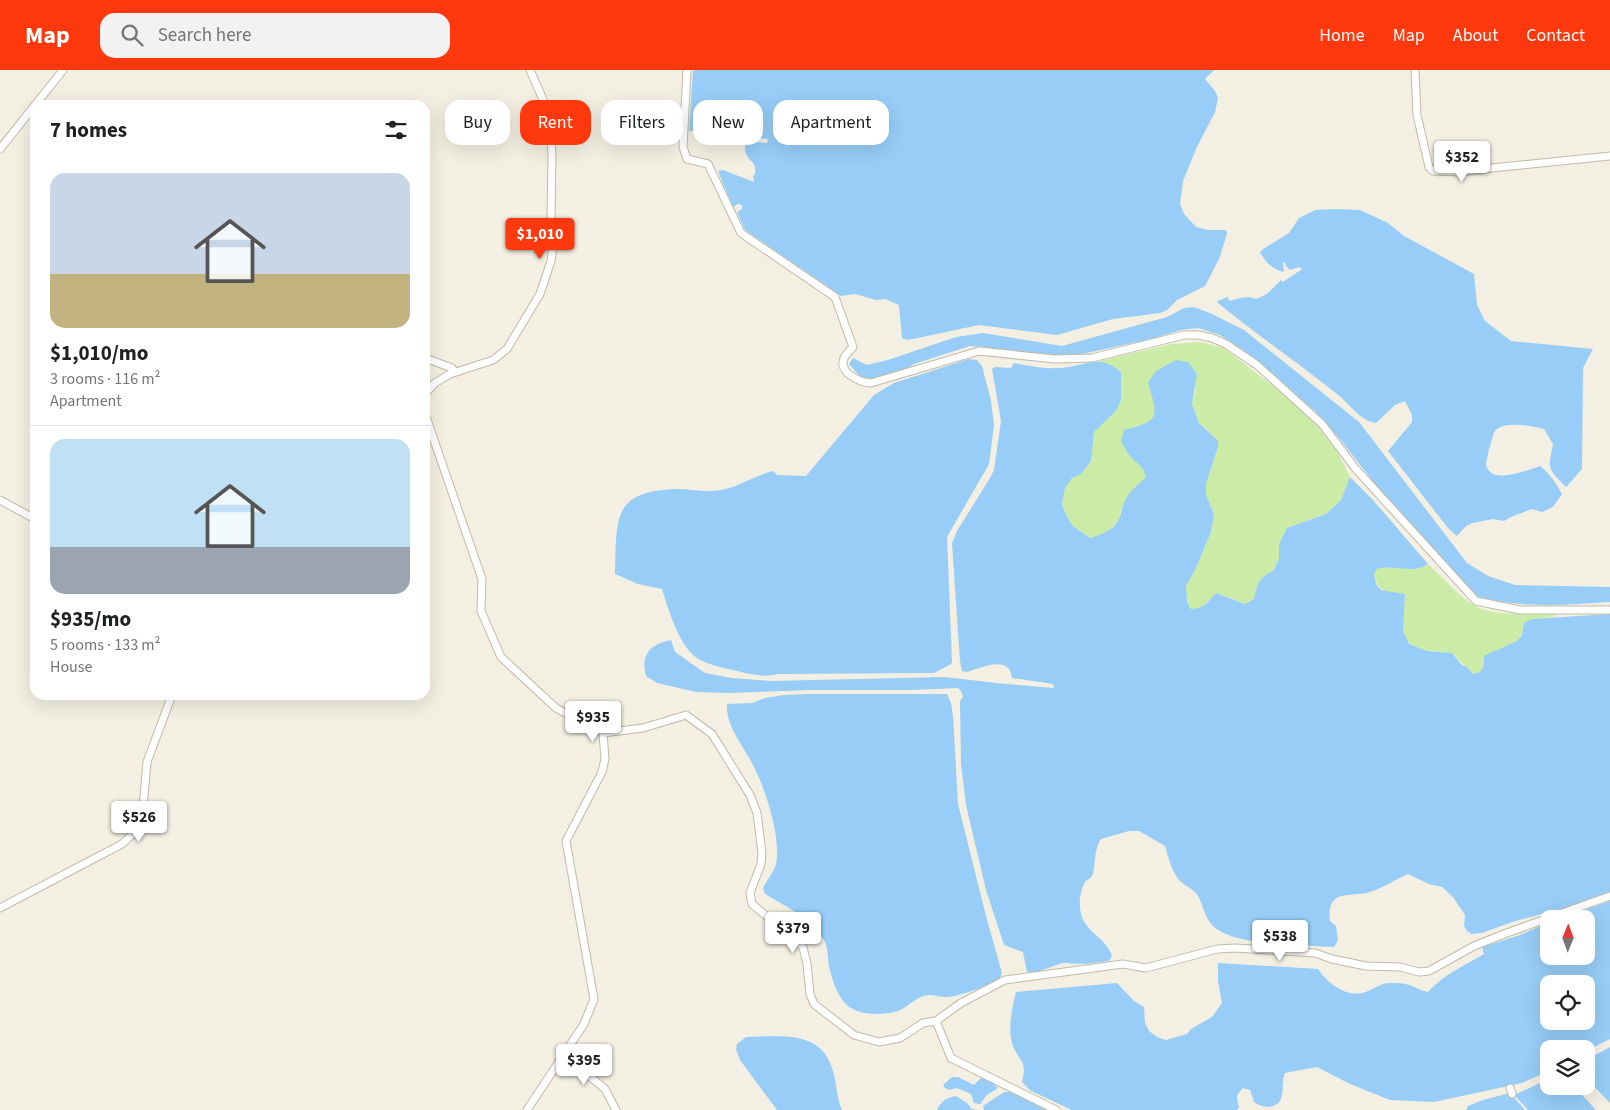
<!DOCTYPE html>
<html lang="en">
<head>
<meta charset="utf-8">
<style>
	:root { --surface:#fff; --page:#f2f2f2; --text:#202124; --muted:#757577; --line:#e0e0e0; --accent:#ff390d }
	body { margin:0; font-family:"Source Sans 3",sans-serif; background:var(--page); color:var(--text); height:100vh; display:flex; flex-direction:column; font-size:19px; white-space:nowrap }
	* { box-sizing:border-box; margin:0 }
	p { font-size:16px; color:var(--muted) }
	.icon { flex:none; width:28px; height:28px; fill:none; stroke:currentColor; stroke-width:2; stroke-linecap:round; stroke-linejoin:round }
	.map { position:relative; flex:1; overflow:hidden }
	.sheet { position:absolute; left:30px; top:30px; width:400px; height:600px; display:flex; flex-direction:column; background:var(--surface); border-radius:15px; box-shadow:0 5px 20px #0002 }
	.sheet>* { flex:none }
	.guide { position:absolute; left:445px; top:30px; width:475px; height:45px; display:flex; gap:10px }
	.needle { width:32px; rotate:1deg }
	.fabs { position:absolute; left:1540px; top:840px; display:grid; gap:10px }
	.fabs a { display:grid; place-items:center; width:55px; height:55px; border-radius:10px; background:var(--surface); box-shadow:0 5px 20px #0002; font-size:25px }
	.price { position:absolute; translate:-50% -42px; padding:0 11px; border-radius:5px; background:#fff; color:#222; font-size:16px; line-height:32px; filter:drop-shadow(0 1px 2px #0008) }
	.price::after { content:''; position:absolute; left:50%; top:30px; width:15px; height:11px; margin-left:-8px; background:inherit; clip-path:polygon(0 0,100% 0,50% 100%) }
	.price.selected { background:var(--accent); color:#fff }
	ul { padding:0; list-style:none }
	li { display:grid; align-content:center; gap:10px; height:265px; padding:0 20px }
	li+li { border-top:1px solid var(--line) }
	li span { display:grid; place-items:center; height:155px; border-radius:15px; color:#555 }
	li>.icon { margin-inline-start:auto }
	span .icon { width:90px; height:90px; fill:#fffc; stroke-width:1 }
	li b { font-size:21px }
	h2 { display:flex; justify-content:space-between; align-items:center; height:60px; padding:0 20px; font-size:21px }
	.tag { padding:0 18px; border-radius:15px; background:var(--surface); box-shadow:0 5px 20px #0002; font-size:18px; line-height:45px }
	.tag.selected { background:var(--accent); color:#fff }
	header { display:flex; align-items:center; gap:30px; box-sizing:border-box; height:70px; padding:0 25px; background:var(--accent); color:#fff }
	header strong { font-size:24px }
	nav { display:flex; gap:28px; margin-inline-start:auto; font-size:18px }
	.search { width:350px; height:45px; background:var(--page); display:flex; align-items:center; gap:12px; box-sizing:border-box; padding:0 18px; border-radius:15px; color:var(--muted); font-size:19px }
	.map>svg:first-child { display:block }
	.green { fill:#cbeca6 }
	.water { fill:#97cdf7; fill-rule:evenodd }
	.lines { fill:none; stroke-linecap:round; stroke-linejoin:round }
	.minor-casing { stroke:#c2baa7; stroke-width:9 }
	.minor { stroke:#fff; stroke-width:7 }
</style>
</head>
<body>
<header>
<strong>Map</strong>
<div class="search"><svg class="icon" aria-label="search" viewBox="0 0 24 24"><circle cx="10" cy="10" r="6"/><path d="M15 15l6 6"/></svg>Search here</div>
<nav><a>Home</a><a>Map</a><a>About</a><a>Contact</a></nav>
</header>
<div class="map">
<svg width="1610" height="1040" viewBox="0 0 1610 1040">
	<rect width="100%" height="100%" fill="#f3efe2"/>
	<!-- green -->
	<path class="green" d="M1200 272 1224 278 1288 328 1315 353 1336 380 1350 407 1341 430 1326 444 1287 458 1279 474V489L1273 501C1259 507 1257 514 1254 529L1245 534 1220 524 1210 529 1201 539H1191L1187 532 1186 516 1196 498 1211 462 1214 444 1206 425V414L1218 378 1209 361 1199 353 1192 334 1196 317 1156 339C1154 350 1148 353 1137 357V393L1143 399 1146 407 1121 439 1119 450 1110 459 1099 466 1090 468 1073 456 1067 447 1062 434 1065 418 1072 408 1080 405 1091 391 1094 362 1116 341 1121 302 1115 297 1099 291 1172 274Z
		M1428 494C1443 508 1458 526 1475 536 1491 546 1534 544 1553 544L1554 547 1532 549 1517 571 1482 592 1483 598 1480 602 1473 604 1452 583 1427 581 1409 574 1403 561 1405 524C1387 521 1378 524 1374 504L1377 499C1393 494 1413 505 1428 494Z"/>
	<!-- water -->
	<path class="water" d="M693 0H1214L1205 9 1215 21 1218 28 1215 42 1196 79 1183 111 1180 134 1184 144 1196 157 1208 160H1226L1227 164 1219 189 1205 216 1177 230 1167 240 1160 243 1113 249 1057 265 979 255 908 270 902 268 899 235 885 229 876 230 855 224 841 226 745 160 737 142 742 139V135L738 134 733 137 718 101 723 100 754 112 753 106 755 104C756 90 751 94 746 84 745 82 745 78 745 75L750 71 767 73 768 69 689 61Z
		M1335 139 1360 140 1388 153 1404 166 1474 204 1477 235 1485 251 1511 271 1593 279 1583 298 1582 399 1568 415 1566 417C1547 398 1548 400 1553 374L1544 359C1533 356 1503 350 1495 361 1493 364 1486 390 1486 395 1487 398 1488 400 1490 402 1500 411 1529 400 1540 396 1550 404 1556 413 1562 424L1553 437 1542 442 1532 439 1511 447 1504 451 1493 449 1472 453 1466 456 1457 466 1448 458 1388 381 1412 352V345L1405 331 1395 335 1376 353C1360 351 1350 334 1337 324 1298 293 1257 265 1218 233L1217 231 1228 227 1229 231C1238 229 1247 225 1256 229L1267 224 1281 210 1283 212 1302 199 1300 197 1290 200 1286 196 1285 192 1283 193 1284 202C1272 199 1266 193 1260 182L1263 179 1289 163 1299 148 1315 140Z
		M1194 237 1212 244 1244 260 1359 352 1467 493 1488 506 1515 515 1610 517V532C1565 535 1520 539 1476 526L1394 438 1339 368 1315 341 1287 318 1256 289 1220 265 1198 258 1181 260 1151 269 1064 288 991 281 985 277 970 276 914 294 902 301 865 312 849 294 853 288 867 295 888 290 956 267 983 263 1062 276 1167 247 1184 238Z
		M969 289 977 290 982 296 991 331 994 355 989 394 947 467 952 592 951 594 934 603 778 604C765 608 750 604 737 601 724 598 703 594 693 585 677 569 669 541 662 519L638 514 615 504C617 449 611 421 677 419 689 419 700 422 712 421 733 421 753 406 773 401L777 405 806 406 874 325 894 313Z
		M1176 290 1188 292 1197 304 1192 334 1199 353 1218 371V377L1206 414V425L1214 444 1211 462 1196 498 1186 516 1187 532 1191 539C1206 538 1206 533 1216 523L1245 534 1254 529C1257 514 1259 507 1273 501L1279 489V474L1287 458 1326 444 1341 430 1350 407 1373 430 1428 494C1413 505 1393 494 1377 499L1374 504 1376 514 1381 520 1405 524 1403 561 1409 574 1427 581 1452 583 1462 595 1467 597 1473 604 1480 602 1483 598 1484 586 1517 571 1522 565 1524 553 1532 549 1610 544V822L1579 834 1512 852 1482 863 1472 864 1467 861 1464 856 1465 845 1453 827 1442 817 1429 814 1408 804C1396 809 1385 817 1373 821 1352 829 1326 816 1330 851L1336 856 1338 870 1334 877C1304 875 1231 877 1211 854 1204 845 1203 835 1198 826 1194 819 1185 816 1180 811 1171 801 1169 788 1165 776L1139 761H1129L1101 769C1093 781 1096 798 1092 806 1090 809 1085 810 1084 814 1081 820 1079 830 1080 837 1081 862 1105 865 1112 886L1109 891 1085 894 1062 893 1037 902H1027L1023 882 1004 875 986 820 966 735 961 694 960 631 963 627 961 621 958 618 912 620H809L729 623 696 622 657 613 646 606C640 584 651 574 671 570L675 582 705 603 732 608 772 611 945 607 996 613 1054 618 1053 614 1012 608C1010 584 981 598 967 602L962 601 960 591 952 473 957 461 990 408 994 400 1001 351 992 299 995 297 1011 298 1014 293C1029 296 1046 299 1061 298 1086 296 1099 283 1121 302V330L1116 341 1094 362 1091 391 1080 405 1072 408 1065 418 1062 434 1067 447 1073 456 1090 468C1101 465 1114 460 1119 449 1122 442 1122 434 1127 427 1131 420 1140 413 1146 407L1143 399 1129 385 1121 371 1124 360C1161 351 1158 346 1148 313L1156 301Z
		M809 624H947L951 633 953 646 958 734 986 846 1002 903 999 910C983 917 966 924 949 927 940 928 932 923 923 926 914 930 908 936 900 940 887 946 856 946 846 934 837 925 833 912 830 900 827 891 829 879 824 870 812 849 785 836 765 824L763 818C767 810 774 802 776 794 782 766 763 710 748 686 739 670 726 654 727 634L752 633 765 628 784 625Z
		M1610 831V969L1586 981V979H1549V1001L1522 1013 1434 1032 1390 1030 1350 1014 1317 997 1285 1003C1280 1014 1287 1032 1273 1036 1266 1038 1260 1036 1254 1032L1250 1020 1243 1018C1236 1025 1236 1027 1239 1037L1237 1040H1072L1031 1021 1022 1012C1028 988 1018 992 1012 973 1008 957 1012 938 1016 922L1117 913 1134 931 1144 937 1145 953 1149 961 1157 967 1166 970 1187 964 1191 959 1212 947 1222 933 1218 911V893L1318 899C1328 914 1349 930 1368 921 1376 918 1381 913 1390 913 1398 913 1407 913 1414 917 1419 919 1422 921 1428 922 1444 904 1464 896 1484 884L1482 877 1520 865 1549 852V886H1586V849H1559ZM1549 914H1586V951H1549Z
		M746 967C778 967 820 959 832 998 837 1012 836 1027 842 1040H777L740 990 736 979 737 974Z
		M1610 977V1033L1586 1008V990Z
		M952 1007H958L974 1015 982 1007 992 1012 998 1018 987 1025 980 1034 974 1033 971 1024 957 1018 949 1020 945 1018 943 1015Z
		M1549 1009V1016H1574L1596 1040H1528L1514 1025Z
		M1004 1022H1013L1048 1040H984L983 1036Z
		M1510 1023 1525 1040H1466L1468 1036 1483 1030Z
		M956 1026 967 1033 972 1039 978 1040H937C942 1030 946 1028 956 1026Z"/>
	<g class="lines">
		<defs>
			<path id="minor" d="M687 0 683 77 687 89 708 94 741 163 835 227 853 277C851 280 847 283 845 286 836 302 859 312 871 313L979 281 1055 289 1092 288 1184 265H1199L1212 268 1226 274 1257 295 1322 354 1355 398 1476 531 1520 540H1610
				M1415 0 1417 45 1429 97 1433 101 1461 102 1491 98 1610 86
				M35 35 63 0
				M0 79 35 35
				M425 288 452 298 454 302
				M425 324 435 313 450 304 493 290 507 279 540 224 551 191 554 167 551 145 552 86 550 54 545 34 530 0
				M425 344 482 509 481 541 501 587 556 638 603 663 605 689 602 702 566 771 594 929 584 954 527 1040
				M0 430 35 449
				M603 663 643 658 686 645 712 664 750 725 757 743 762 783 761 794 750 823 752 834 803 877 807 894 810 924 814 934 854 965 879 972 900 968 923 953 936 951 951 988 1056 1040
				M0 838 122 774 134 763 142 749 147 692 172 625
				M936 951 961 933 1005 910 1123 894 1146 898 1217 879 1235 878 1315 883 1332 889 1366 896 1400 897 1419 902 1429 901 1474 876 1504 864 1610 826
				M563 984 605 1019 616 1040
				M1510 1018 1512 1024"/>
		</defs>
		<!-- minor casing -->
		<use href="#minor" class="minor-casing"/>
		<!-- minor -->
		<use href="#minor" class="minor"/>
	</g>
</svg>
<div class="fabs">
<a><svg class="needle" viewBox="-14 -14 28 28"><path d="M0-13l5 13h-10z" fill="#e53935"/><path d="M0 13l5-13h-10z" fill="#757577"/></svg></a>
<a><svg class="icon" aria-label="locate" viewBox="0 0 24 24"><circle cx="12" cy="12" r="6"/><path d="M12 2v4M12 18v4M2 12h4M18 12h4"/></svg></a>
<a><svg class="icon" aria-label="layers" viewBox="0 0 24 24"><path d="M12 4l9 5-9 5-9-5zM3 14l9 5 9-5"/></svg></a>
</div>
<b class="price" style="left:1462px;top:113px">$352</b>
<b class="price selected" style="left:540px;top:190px">$1,010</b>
<b class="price" style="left:593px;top:673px">$935</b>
<b class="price" style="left:139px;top:773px">$526</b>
<b class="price" style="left:793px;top:884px">$379</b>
<b class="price" style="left:1280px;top:892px">$538</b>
<b class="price" style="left:584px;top:1016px">$395</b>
<div class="guide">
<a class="tag">Buy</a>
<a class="tag selected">Rent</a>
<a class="tag">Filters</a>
<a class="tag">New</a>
<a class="tag">Apartment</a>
</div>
<section class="sheet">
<h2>7 homes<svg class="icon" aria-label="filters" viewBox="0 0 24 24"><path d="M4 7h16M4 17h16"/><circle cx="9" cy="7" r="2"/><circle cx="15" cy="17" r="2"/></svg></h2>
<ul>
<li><span style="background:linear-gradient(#c9d6e8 65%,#c2b280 0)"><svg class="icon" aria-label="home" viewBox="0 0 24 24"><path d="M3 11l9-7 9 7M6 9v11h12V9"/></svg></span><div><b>$1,010/mo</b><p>3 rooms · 116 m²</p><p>Apartment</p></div></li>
<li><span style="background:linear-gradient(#bfe0f5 70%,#9aa5b1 0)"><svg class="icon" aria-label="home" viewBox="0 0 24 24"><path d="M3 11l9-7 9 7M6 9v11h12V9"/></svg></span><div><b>$935/mo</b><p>5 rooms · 133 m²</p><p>House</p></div></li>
</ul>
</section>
</div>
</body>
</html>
